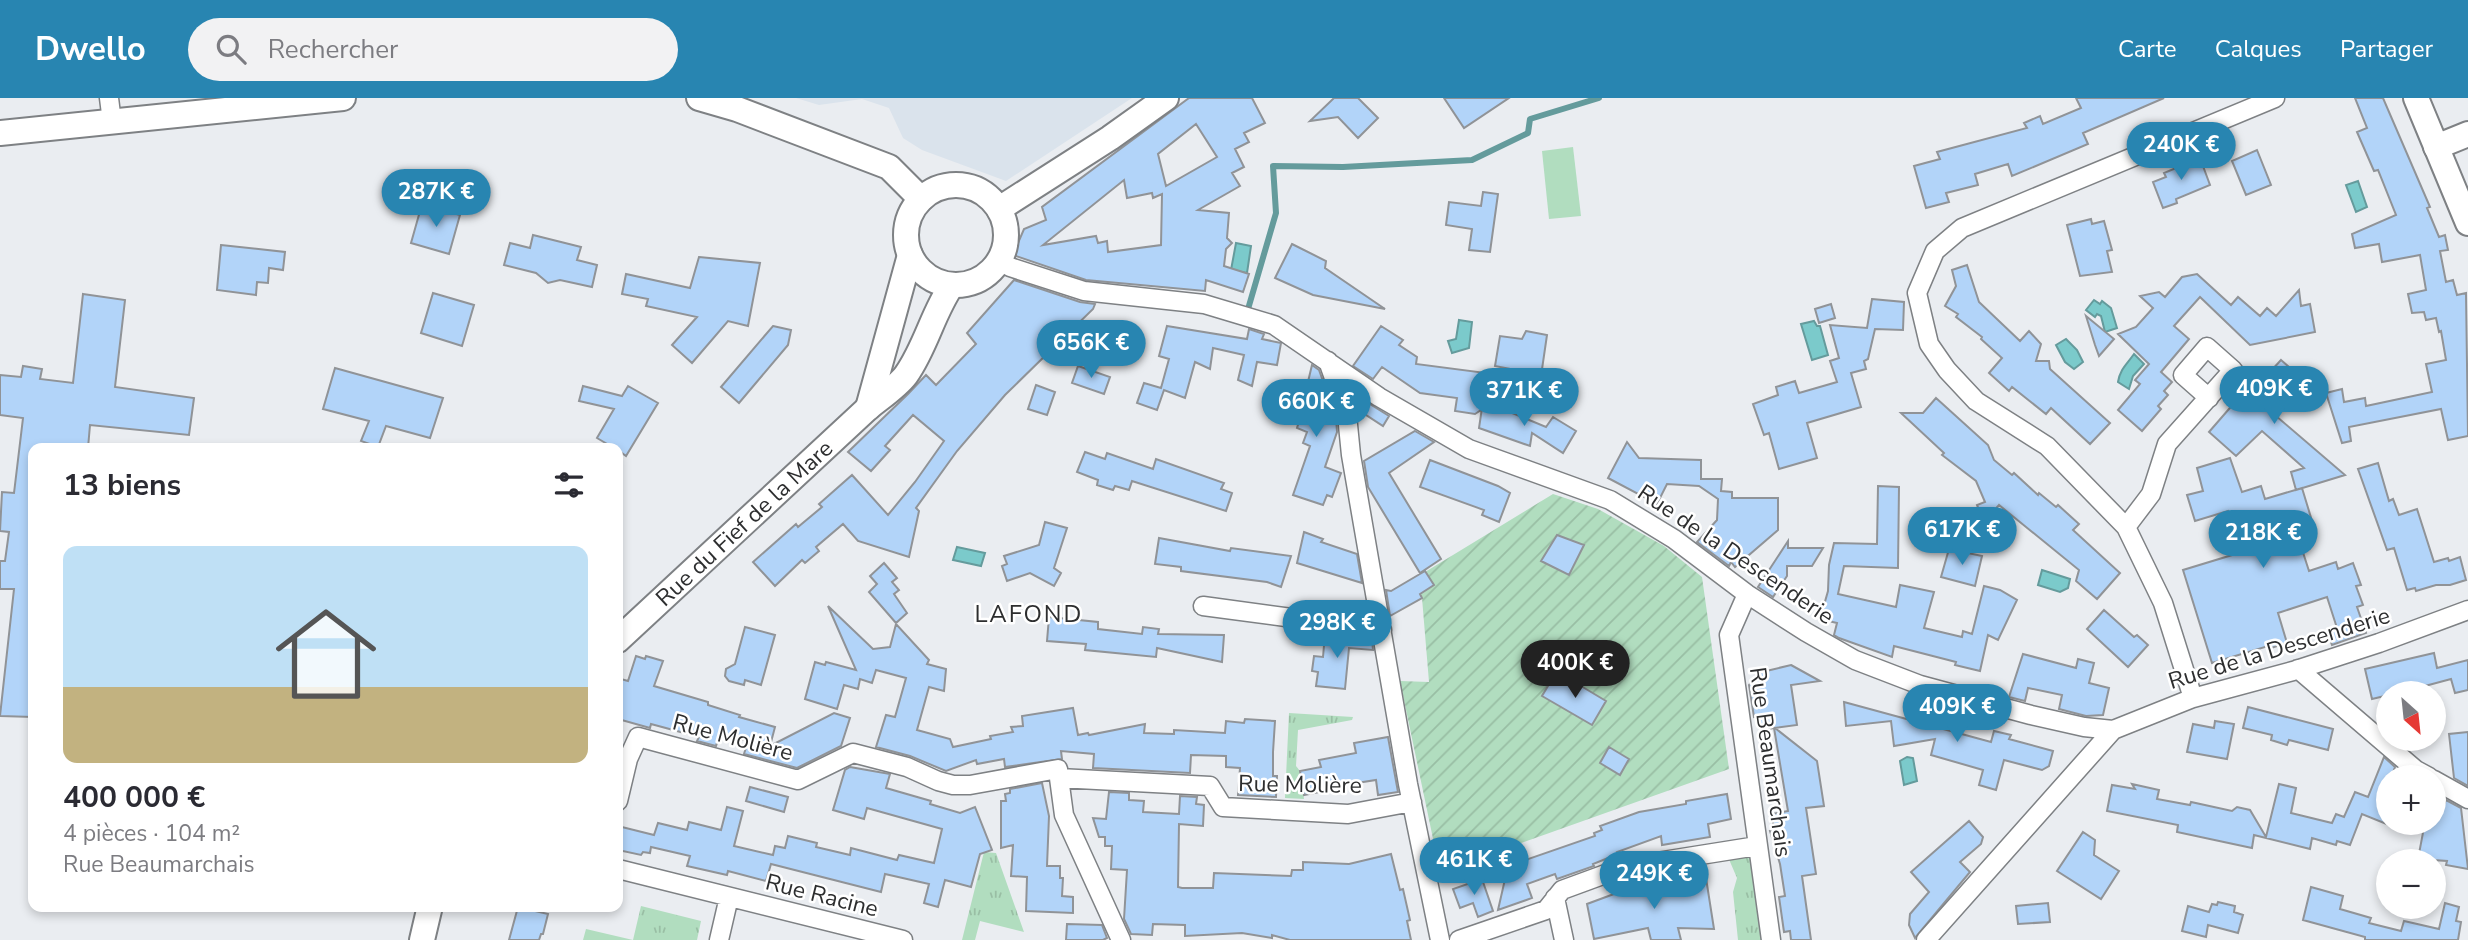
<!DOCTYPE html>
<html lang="fr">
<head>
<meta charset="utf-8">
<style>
	:root { --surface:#fff; --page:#f2f2f3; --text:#2b2b33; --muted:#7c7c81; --accent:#2885b1 }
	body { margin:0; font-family:"Nunito Sans",sans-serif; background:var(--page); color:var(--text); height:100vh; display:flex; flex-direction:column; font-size:26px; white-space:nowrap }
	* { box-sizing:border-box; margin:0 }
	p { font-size:23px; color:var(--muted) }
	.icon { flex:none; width:38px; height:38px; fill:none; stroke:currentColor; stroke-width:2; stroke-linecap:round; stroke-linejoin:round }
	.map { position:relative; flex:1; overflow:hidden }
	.details { position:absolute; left:28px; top:345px; width:595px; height:469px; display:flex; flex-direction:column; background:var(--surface); border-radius:14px; box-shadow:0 4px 10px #0003 }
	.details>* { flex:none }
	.needle { width:46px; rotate:153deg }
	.fabs { position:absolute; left:2376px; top:583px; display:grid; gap:14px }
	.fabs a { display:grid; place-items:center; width:70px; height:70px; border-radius:50%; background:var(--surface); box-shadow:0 4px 10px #0003; font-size:35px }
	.price { position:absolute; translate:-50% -60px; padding:0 16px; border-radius:24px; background:var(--accent); color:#fff; font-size:23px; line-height:46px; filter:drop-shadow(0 2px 4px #0008) }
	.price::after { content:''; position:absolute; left:50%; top:42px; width:21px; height:16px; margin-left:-10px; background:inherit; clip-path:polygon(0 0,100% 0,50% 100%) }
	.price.selected { background:#222; color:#fff }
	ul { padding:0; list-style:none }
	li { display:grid; align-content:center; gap:14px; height:371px; padding:0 35px }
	li span { display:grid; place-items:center; height:217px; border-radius:14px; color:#555 }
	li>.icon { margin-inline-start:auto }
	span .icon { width:126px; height:126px; fill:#fffc; stroke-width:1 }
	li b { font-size:30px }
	h2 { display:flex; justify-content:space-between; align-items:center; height:84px; padding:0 35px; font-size:30px }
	header { display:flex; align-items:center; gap:42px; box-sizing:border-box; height:98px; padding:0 35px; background:var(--accent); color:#fff }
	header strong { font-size:33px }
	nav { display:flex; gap:38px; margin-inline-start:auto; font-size:24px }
	.search { width:490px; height:63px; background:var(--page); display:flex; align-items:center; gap:18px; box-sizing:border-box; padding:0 24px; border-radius:38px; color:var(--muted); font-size:26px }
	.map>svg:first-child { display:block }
	.built { fill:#dae3ec }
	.grass { fill:url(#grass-tufts) }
	.garden { fill:url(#garden-furrows) }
	.pitch { fill:#b1ddbf }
	.water { fill:#7bcacb; stroke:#649b9c; stroke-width:2 }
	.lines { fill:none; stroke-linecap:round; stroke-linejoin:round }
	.stream { stroke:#649b9c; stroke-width:6 }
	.building { fill:#b2d4f9; stroke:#909397; stroke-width:2; fill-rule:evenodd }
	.street-casing { stroke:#7e8184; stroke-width:21 }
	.secondary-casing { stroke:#7e8184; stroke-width:28 }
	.street { stroke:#fff; stroke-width:18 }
	.secondary { stroke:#fff; stroke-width:24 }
	.labels { text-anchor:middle; stroke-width:5; stroke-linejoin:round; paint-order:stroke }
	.street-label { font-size:23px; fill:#2d2e2f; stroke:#fff }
	.neighbourhood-label { font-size:24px; letter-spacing:2px; fill:#2d2e2f; stroke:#fff }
</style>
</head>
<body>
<header>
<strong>Dwello</strong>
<div class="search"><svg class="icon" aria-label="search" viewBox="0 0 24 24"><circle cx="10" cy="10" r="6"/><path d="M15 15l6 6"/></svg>Rechercher</div>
<nav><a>Carte</a><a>Calques</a><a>Partager</a></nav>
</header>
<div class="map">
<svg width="2468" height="842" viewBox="0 0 2468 842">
	<defs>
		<pattern id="grass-tufts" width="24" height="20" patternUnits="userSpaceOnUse" patternTransform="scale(1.75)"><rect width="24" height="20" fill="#b1ddbf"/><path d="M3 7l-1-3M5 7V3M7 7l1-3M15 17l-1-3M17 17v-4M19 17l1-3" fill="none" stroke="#99bea4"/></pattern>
		<pattern id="garden-furrows" width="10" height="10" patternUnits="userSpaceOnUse" patternTransform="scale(1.75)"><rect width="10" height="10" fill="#b1ddbf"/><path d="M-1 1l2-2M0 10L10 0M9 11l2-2" fill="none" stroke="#99bea4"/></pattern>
	</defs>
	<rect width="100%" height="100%" fill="#eaedf1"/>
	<!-- built -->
	<path class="built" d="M796 0H1132L1006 83 922 52 903 40 889 10 862 1 819 7Z"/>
	<!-- grass -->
	<path class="grass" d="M1289 615 1353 619 1352 622 1298 632 1296 668 1300 673 1304 701 1285 700Z
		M1757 748 1771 842H1738L1733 794 1737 780 1725 752Z
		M984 754 996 755 1024 834 980 823 975 842H962Z
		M641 808 701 823 697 842H583L586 831 633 842Z"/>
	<!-- garden -->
	<path class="garden" d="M1553 396 1598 411 1664 448 1702 479 1729 671 1440 774 1400 583 1429 584 1422 500 1412 482Z"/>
	<!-- pitch -->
	<path class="pitch" d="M1573 49 1581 118 1549 121 1542 53Z"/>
	<!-- water -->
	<path class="water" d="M2358 83 2367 109 2356 114 2346 87Z
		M1236 145 1251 148 1247 175 1231 172Z
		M2094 202 2100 206 2102 203 2111 210 2117 230 2105 234 2101 218 2097 216 2095 219 2086 212Z
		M1459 222 1472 224 1469 250 1452 255 1448 243 1456 241Z
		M1814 223 1817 228H1820L1828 257 1812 262 1801 226Z
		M2066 241 2077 252 2083 264 2074 271 2065 264 2056 247Z
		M2134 256 2144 266 2133 278 2129 291 2118 284C2120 271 2127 266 2134 256Z
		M957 449 985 455 981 468 953 462Z
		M2042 472 2070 481 2068 490 2060 494 2038 487Z
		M1907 659 1913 660 1917 683 1904 687 1900 663Z"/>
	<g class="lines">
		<!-- stream -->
		<path class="stream" d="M1246 218 1276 115 1273 68 1343 69 1472 62 1528 35 1530 21 1599 0"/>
	</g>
	<!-- building -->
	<path class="building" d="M1189 0H1252L1265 25 1244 35 1249 44 1235 51 1244 69 1232 75 1240 88 1198 112 1229 115 1227 140 1232 145 1226 151 1224 168 1249 176 1243 194 1206 182 1205 193 1086 182 1013 157 1011 152H1015L1024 131 1046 122 1042 109ZM1196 26 1217 59 1166 88 1158 56ZM1124 82 1127 100 1152 95 1153 100 1162 96 1161 147 1108 154 1107 143 1098 145 1096 138 1043 147Z
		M1334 0H1358L1378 20 1358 40 1338 19 1310 23Z
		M1444 0H1509L1464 30Z
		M2076 0H2164L2083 35 2088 46 2012 78 2008 66 1975 76 1978 87 1946 95 1949 104 1926 110 1914 68 1940 61 1937 54 2027 30 2024 25 2040 18 2043 26 2081 10Z
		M2355 0H2383L2430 109 2427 110 2439 139 2445 137 2448 152 2440 153 2446 184 2453 182 2457 197 2466 195 2468 338 2448 342 2441 311 2349 329 2351 343 2342 345 2326 295 2342 291 2344 304 2365 300 2366 308 2432 294 2426 266 2446 262 2441 233 2439 234 2436 220 2426 222 2424 214 2412 215 2408 196 2426 192 2420 157 2382 164 2379 146 2355 150 2352 136 2396 117 2378 72 2374 73 2357 34 2367 30Z
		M2257 52 2271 87 2246 97 2232 63Z
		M2200 60 2210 87 2176 101 2177 105 2163 110 2153 84 2166 79 2164 75Z
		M1483 94 1498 96 1490 154 1469 152 1472 131 1446 127 1449 104 1481 108Z
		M422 106 460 117 449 156 411 145Z
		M2091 121 2092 126 2104 123 2112 152 2107 153 2112 174 2080 178 2067 127Z
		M533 137 581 149 577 162 597 167 592 189 560 182 548 185 536 175 504 167 510 145 530 150Z
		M1292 146 1326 163 1325 170 1385 211 1313 197 1275 180Z
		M221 147 285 154 283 172 269 170 268 185 257 184 256 197 217 192Z
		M699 159 760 165 748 228 728 223 692 265 672 247 697 219 646 208 648 201 622 196 626 176 690 190Z
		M1967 167 1979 204 2020 243 2029 233 2041 246 2036 263H2049L2050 271 2110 325 2090 346 2051 310 2046 316 2012 289 2009 293 1989 275 2002 260 1981 241 1982 239 1956 219 1958 216 1945 208 1956 188 1952 172Z
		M2197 176 2231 207 2238 199 2260 218 2267 210 2276 218 2299 192 2301 208 2310 206 2315 234 2250 247 2200 199 2174 228 2189 241 2161 274 2172 284 2164 293 2168 297 2158 308 2161 311 2142 333 2118 312 2140 286 2135 282 2149 266 2118 236 2136 229 2153 210 2140 198 2159 194 2165 199 2182 179Z
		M1014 182 1080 204 1095 206 1093 211 1005 297 957 353 916 410 919 413 909 459 858 443 843 426 816 449 819 453 805 465 802 462 775 488 753 464 796 426 798 429 822 409 819 406 852 377 888 417 915 384 944 343 913 317 885 348 890 352 871 373 848 354 908 296 926 277 936 287 976 246 967 235Z
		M433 195 474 207 462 248 421 235Z
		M83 196 125 202 115 289 194 300 189 337 90 327 88 350H33V432L29 466 33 467V619L0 618 14 491H0V463H5L9 434 0 433 2 394 14 395 23 320 0 317V277L21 279 23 268 42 271 40 281 73 285Z
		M1872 201 1904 204 1903 232 1875 231 1868 261 1864 263 1866 271 1851 275 1861 309 1807 325 1817 360 1779 371 1769 335 1764 337 1753 306 1778 297 1776 289 1795 283 1799 295 1837 284 1830 263 1839 260 1830 227 1867 230Z
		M1831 206 1835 220 1819 225 1815 211Z
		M2086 218 2114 241 2099 258 2095 247Z
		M773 228 791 232 788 247 739 305 721 289Z
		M1167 228 1247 241 1249 231 1264 236 1262 241 1281 245 1277 267 1257 264 1252 288 1238 282 1244 257 1213 250 1210 271 1195 264 1185 300 1164 292 1157 312 1137 305 1144 285 1161 290 1169 261 1159 258Z
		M1381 228 1403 242 1399 247 1417 259 1416 266 1486 275 1481 312 1475 316 1455 313 1457 300 1420 295 1382 269 1373 281 1353 268Z
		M1526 233 1547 237 1540 285 1520 281 1521 273 1495 268 1500 238 1522 241Z
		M2281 262 2306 284 2276 318 2345 377 2296 392 2291 374 2304 370 2262 333 2236 358 2209 334 2235 304 2239 308Z
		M1312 267 1319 272 1336 319 1337 334 1325 369 1341 375 1332 399 1327 397 1323 407 1293 397 1310 348 1303 345 1307 334 1297 330 1304 308 1290 303 1294 285 1307 288Z
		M1078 268 1110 279 1104 296 1072 285Z
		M335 270 443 300 430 340 386 328 378 349 361 343 369 323 323 311Z
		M1036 287 1055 294 1047 317 1028 311Z
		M583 288 622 298 628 288 658 305 626 358 618 352V350H614L597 340 614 311 579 303Z
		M1357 298 1389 318 1383 328 1357 311 1355 305Z
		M1936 300 1988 347 1994 362 2012 377 2014 375 2038 397 2039 395 2056 409 2058 407 2079 426 2073 432 2120 475 2097 501 2076 483 2079 472 1999 407 1984 424 1977 407 1985 404 1976 383 1942 357 1944 355 1901 315H1923Z
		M1483 303 1546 329 1553 319 1576 333 1563 355 1532 335 1530 348 1479 330Z
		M1415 333 1434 344 1389 375 1441 461 1420 475 1368 389 1364 363Z
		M1627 344 1639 360 1701 362V381H1722L1721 393 1732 394V400H1778V432L1735 469 1731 464 1729 468 1697 444 1717 422 1718 401 1699 388 1667 386 1657 406 1608 380Z
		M1085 354 1105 361 1107 355 1153 371 1156 361 1224 385 1221 391 1232 395 1226 413 1132 383 1129 392 1115 388 1113 392 1097 387 1098 382 1077 374Z
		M2230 360 2242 394 2261 388 2265 401 2302 390 2316 436 2299 442 2309 473 2336 464 2338 471 2353 465 2361 487 2356 488 2363 507 2357 509 2366 535 2332 547 2327 533 2337 530 2327 499 2278 515 2287 545 2268 551V548L2212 565 2183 472 2242 454 2228 413 2195 423 2187 397 2203 393 2197 370Z
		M1430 362 1498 388 1510 395 1499 424 1482 417 1484 412 1420 389Z
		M2378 365 2389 403 2393 401 2399 417 2417 411 2434 464 2448 460 2449 463 2460 459 2466 482 2450 487H2436L2416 493 2415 490 2407 492 2394 450 2387 452 2358 371Z
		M1878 388 1899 389 1898 470 1844 468 1838 496 1896 509 1900 487 1934 494 1924 530 1962 539 1963 533 1972 536 1984 488 2000 492 2017 502 1998 542 1988 537 1980 573 1955 567 1956 564 1894 548 1892 559 1839 540 1834 537 1837 525 1820 521 1828 493 1829 467 1834 445 1877 446Z
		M1045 424 1067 430 1054 470 1061 475 1054 488 1030 475 1007 483 1002 468 1007 466 1004 458 1039 447Z
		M1304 434 1323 441 1321 444 1357 456 1362 485 1297 465Z
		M1557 437 1584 447 1569 477 1541 463Z
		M1159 440 1230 453 1231 450 1291 458 1281 489 1267 484 1181 473V469L1155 466Z
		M1788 443V450H1823L1812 468H1787V478L1773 499 1758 489Z
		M1949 451 1982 458 1975 488 1941 479Z
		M884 465 897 480 892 484 899 492 894 496 907 515 896 525 869 494 877 486 870 478Z
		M1425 473 1434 487 1420 496 1422 500 1390 518 1386 492 1391 493Z
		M828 508 873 551 890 549 896 526 929 562 927 566 946 571 944 593 929 589 917 632 950 641 953 649 991 641 990 638 1013 634 1011 629 1023 628 1022 618 1073 610 1078 637 1088 635 1089 637 1145 626 1144 635 1174 636V632L1225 635 1226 623 1244 625 1245 621 1275 623 1273 654V678H1277L1276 699 1238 697 1240 670 1226 669V658L1191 657 1190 675 1093 670 1094 656 1061 653 1062 661 1005 669 1004 661 977 666 976 662 946 673 910 658 876 649 886 617 895 619 906 580 876 572 872 585 860 581 858 591 844 587 837 611 805 601 815 564 825 567 826 564 856 572Z
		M2104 512 2134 539 2137 537 2148 547 2128 569 2087 531Z
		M1049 519 1098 524V531L1142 536 1143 529 1159 531 1158 536 1224 537 1222 564 1157 550 1156 559 1085 552 1086 546 1047 543Z
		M745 529 775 537 761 587 745 582 744 587 729 583 725 578 726 571 735 566Z
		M1325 536 1372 542 1373 552 1349 550 1345 591 1316 588 1318 574 1312 573 1314 558 1323 559Z
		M2434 555 2437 570 2468 562V592L2455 595 2451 581 2399 595H2389V597L2372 601 2365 571Z
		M2023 556 2076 570 2078 561 2094 565 2089 585 2109 590 2103 617 2086 618 2059 611 2062 597 2028 590 2025 603 2009 599Z
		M636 558 645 561 646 558 663 563 654 588 708 604V607L740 617 739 619 775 629 770 648 834 615 850 620 841 648 797 670 744 656 748 643 720 635 716 648 697 643 699 639 651 626 650 630 618 621V592L621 581 628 583Z
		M1791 567 1820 583 1791 587 1797 627 1775 630 1817 663 1824 708 1806 710 1816 776 1802 778 1811 842H1791L1790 833 1784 834 1779 799 1785 798 1780 766 1770 733 1774 732 1772 716 1788 713 1774 630 1761 632 1759 618 1754 619 1749 587 1758 575Z
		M1554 578 1568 587 1571 582 1606 603 1592 627 1542 598Z
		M1844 604 1991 644 1994 633 2011 637 2009 641 2053 653 2049 668 2042 672 2004 662 1996 692 1979 687 1983 672 1931 657 1935 641 1894 648 1891 623 1846 628Z
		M2248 609 2333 631 2328 652 2289 642 2287 647 2271 642 2272 637 2243 630Z
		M2215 623 2234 626 2227 661 2187 654 2193 626 2214 630Z
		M2468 634V688L2454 680 2449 636Z
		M1388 639 1398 694 1378 697 1376 682 1325 690V693L1304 697 1300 673 1321 669 1319 662 1356 655 1354 645Z
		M1609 649 1629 661 1620 677 1600 665Z
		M2384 659 2395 669 2391 679H2389V727L2362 716 2350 747 2337 743 2336 747 2312 740 2310 751 2254 737 2252 750 2177 734 2178 727 2107 713 2112 687 2135 691 2132 686 2159 692 2157 701 2190 707 2191 704 2232 713 2237 709 2250 712 2266 739 2279 686 2296 690 2291 715 2332 725 2336 716 2344 719 2355 694 2368 699Z
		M850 669 890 676 886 690 931 703 930 706 960 715 975 709 992 752 980 756 971 789 945 782 938 809 924 805 929 786 885 776 881 794 771 766 766 783 728 773 727 777 687 768 690 758 651 749 650 755 643 754 641 757 618 752V728L654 737 658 725 687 732 689 724 721 732 727 709 743 713 734 748 773 757 775 748 785 750 788 738 817 745 816 749 850 757 851 750 897 762 899 757 934 765 942 731 867 710 864 721 833 712 845 672Z
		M1042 685 1049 718 1047 768H1060V780H1063L1062 798 1073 799V815L1026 813 1027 779 1011 778 1013 747 1001 750V703H1006L1005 696 1010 695V691Z
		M750 689 788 699 784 714 746 703Z
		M1109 694 1129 695V702L1144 703 1143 714 1179 716 1180 698 1197 699 1196 706 1204 707 1203 728 1179 726 1178 789 1182 790H1213L1214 775 1291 778 1292 772H1303V764L1349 766 1391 756 1400 792 1403 791 1410 822 1407 823 1411 842H1290L1272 837V840L1242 835 1185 838V827L1153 826 1152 837 1131 836 1124 821 1127 772 1111 771 1112 748H1105V739H1099L1093 720 1106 721Z
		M1727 696 1731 721 1708 726 1710 739 1662 747 1661 738 1617 754 1618 756 1593 766 1594 768 1557 781 1555 776 1527 786 1532 800 1498 812 1508 768 1595 738 1594 735 1602 732 1600 728 1639 714 1686 706V703Z
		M2446 702 2461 710 2468 771 2446 767 2447 763 2418 761 2425 724H2434V709L2441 712Z
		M1969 723 1983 739 1981 746 1960 764 1970 774 1915 840 1909 827 1910 816 1929 794 1911 774Z
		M2083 734 2095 742 2094 757 2119 773 2101 801 2057 773Z
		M1706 780 1714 831 1678 830 1681 842H1651L1648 830 1594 841 1587 806 1622 793Z
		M1482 781 1493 813 1478 819 1473 805 1460 810 1453 791Z
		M2311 789 2343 798 2340 811 2371 820 2369 825 2401 833 2404 823 2439 831 2445 805 2459 809 2456 823 2461 824 2458 842H2365V839L2303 822Z
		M2218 804 2235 808 2234 814 2243 817 2238 835 2208 827 2206 839 2182 833 2188 808 2209 814 2212 806 2217 807Z
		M2048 805 2050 824 2018 826 2016 808Z
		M518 809 548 816 543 836H541L539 842H509Z
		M1067 826 1102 827 1107 840 1103 842H1066Z"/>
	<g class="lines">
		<defs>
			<path id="street" d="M109 0 112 24
				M999 162 1010 169 1084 193 1204 206 1274 227 1379 299 1469 351 1610 402 1674 441 1747 496 1806 534 1855 562 1920 587 2031 617 2084 629 2113 632 2193 600 2293 573 2379 545 2468 512
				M1328 263 1347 317 1351 357 1408 686 1440 842
				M2126 429 2151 396 2167 346 2233 272 2207 249 2183 277 2209 300
				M1747 496 1729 537 1771 842
				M1203 508 1382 532
				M2298 571 2416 672 2429 679
				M2193 600 2163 505 2126 429 2047 348 1976 303 1947 272 1929 246 1917 195 1935 153 1962 130 2275 0
				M1059 680 1064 717 1121 842
				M2434 682 2468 701
				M618 703 628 661 638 639 798 682 853 655 907 669 938 683 953 687H970L1058 671 1059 680 1210 688 1223 709 1348 716 1412 704
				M618 771 903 842
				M1555 800 1564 842
				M719 842 729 799
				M1459 842 1546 812 1562 792 1611 774 1644 766 1757 748
				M1926 842 2113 632"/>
			<g id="secondary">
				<path d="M699 0 737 11 889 69 921 101"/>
				<path d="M2416 0 2468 125"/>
				<path d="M0 35 343 0"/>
				<path d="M2436 49 2468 36"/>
				<circle cx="956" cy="137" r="50"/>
				<path d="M999 111 1110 40 1166 0"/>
				<path d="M868 310 910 157"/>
				<path id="s1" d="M618 542 868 310C880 300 897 289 906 277 926 249 933 214 952 187"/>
				<path d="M422 842 430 808"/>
			</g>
		</defs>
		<!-- street casing -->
		<use href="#street" class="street-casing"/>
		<!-- secondary casing -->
		<use href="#secondary" class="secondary-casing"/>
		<!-- street -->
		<use href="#street" class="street"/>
		<!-- secondary -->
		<use href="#secondary" class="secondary"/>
	</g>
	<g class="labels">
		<!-- street labels -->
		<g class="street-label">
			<text dy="8" stroke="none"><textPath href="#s1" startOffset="172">Rue du Fief de la Mare</textPath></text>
			<text transform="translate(1736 456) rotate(34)" y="8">Rue de la Descenderie</text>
			<text transform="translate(2279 550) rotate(-17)" y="8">Rue de la Descenderie</text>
			<text transform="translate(733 639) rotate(15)" y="8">Rue Molière</text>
			<text transform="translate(1771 664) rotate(82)" y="8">Rue Beaumarchais</text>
			<text transform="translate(1300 686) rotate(1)" y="8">Rue Molière</text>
			<text transform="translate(822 797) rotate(14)" y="8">Rue Racine</text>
		</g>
		<!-- neighbourhood labels -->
		<g class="neighbourhood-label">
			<text x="1029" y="524">LAFOND</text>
		</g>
	</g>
</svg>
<div class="fabs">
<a><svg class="needle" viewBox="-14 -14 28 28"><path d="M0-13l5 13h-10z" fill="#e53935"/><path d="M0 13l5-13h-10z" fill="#7c7c81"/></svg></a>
<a>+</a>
<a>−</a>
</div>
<b class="price" style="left:2181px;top:84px">240K €</b>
<b class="price" style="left:436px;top:131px">287K €</b>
<b class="price" style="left:1091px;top:282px">656K €</b>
<b class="price" style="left:2274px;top:328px">409K €</b>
<b class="price" style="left:1524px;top:330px">371K €</b>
<b class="price" style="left:1316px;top:341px">660K €</b>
<b class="price" style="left:1962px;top:469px">617K €</b>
<b class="price" style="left:2263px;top:472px">218K €</b>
<b class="price" style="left:1337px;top:562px">298K €</b>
<b class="price selected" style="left:1575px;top:602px">400K €</b>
<b class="price" style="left:1957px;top:646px">409K €</b>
<b class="price" style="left:1474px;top:799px">461K €</b>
<b class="price" style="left:1654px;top:813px">249K €</b>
<section class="details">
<h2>13 biens<svg class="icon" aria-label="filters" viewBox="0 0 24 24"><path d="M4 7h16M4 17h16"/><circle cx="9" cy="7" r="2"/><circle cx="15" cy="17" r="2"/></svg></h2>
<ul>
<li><span style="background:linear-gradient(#bfe0f5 65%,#c2b280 0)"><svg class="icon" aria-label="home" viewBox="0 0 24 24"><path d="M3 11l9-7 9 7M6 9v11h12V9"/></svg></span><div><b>400 000 €</b><p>4 pièces · 104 m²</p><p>Rue Beaumarchais</p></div></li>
</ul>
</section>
</div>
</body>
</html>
